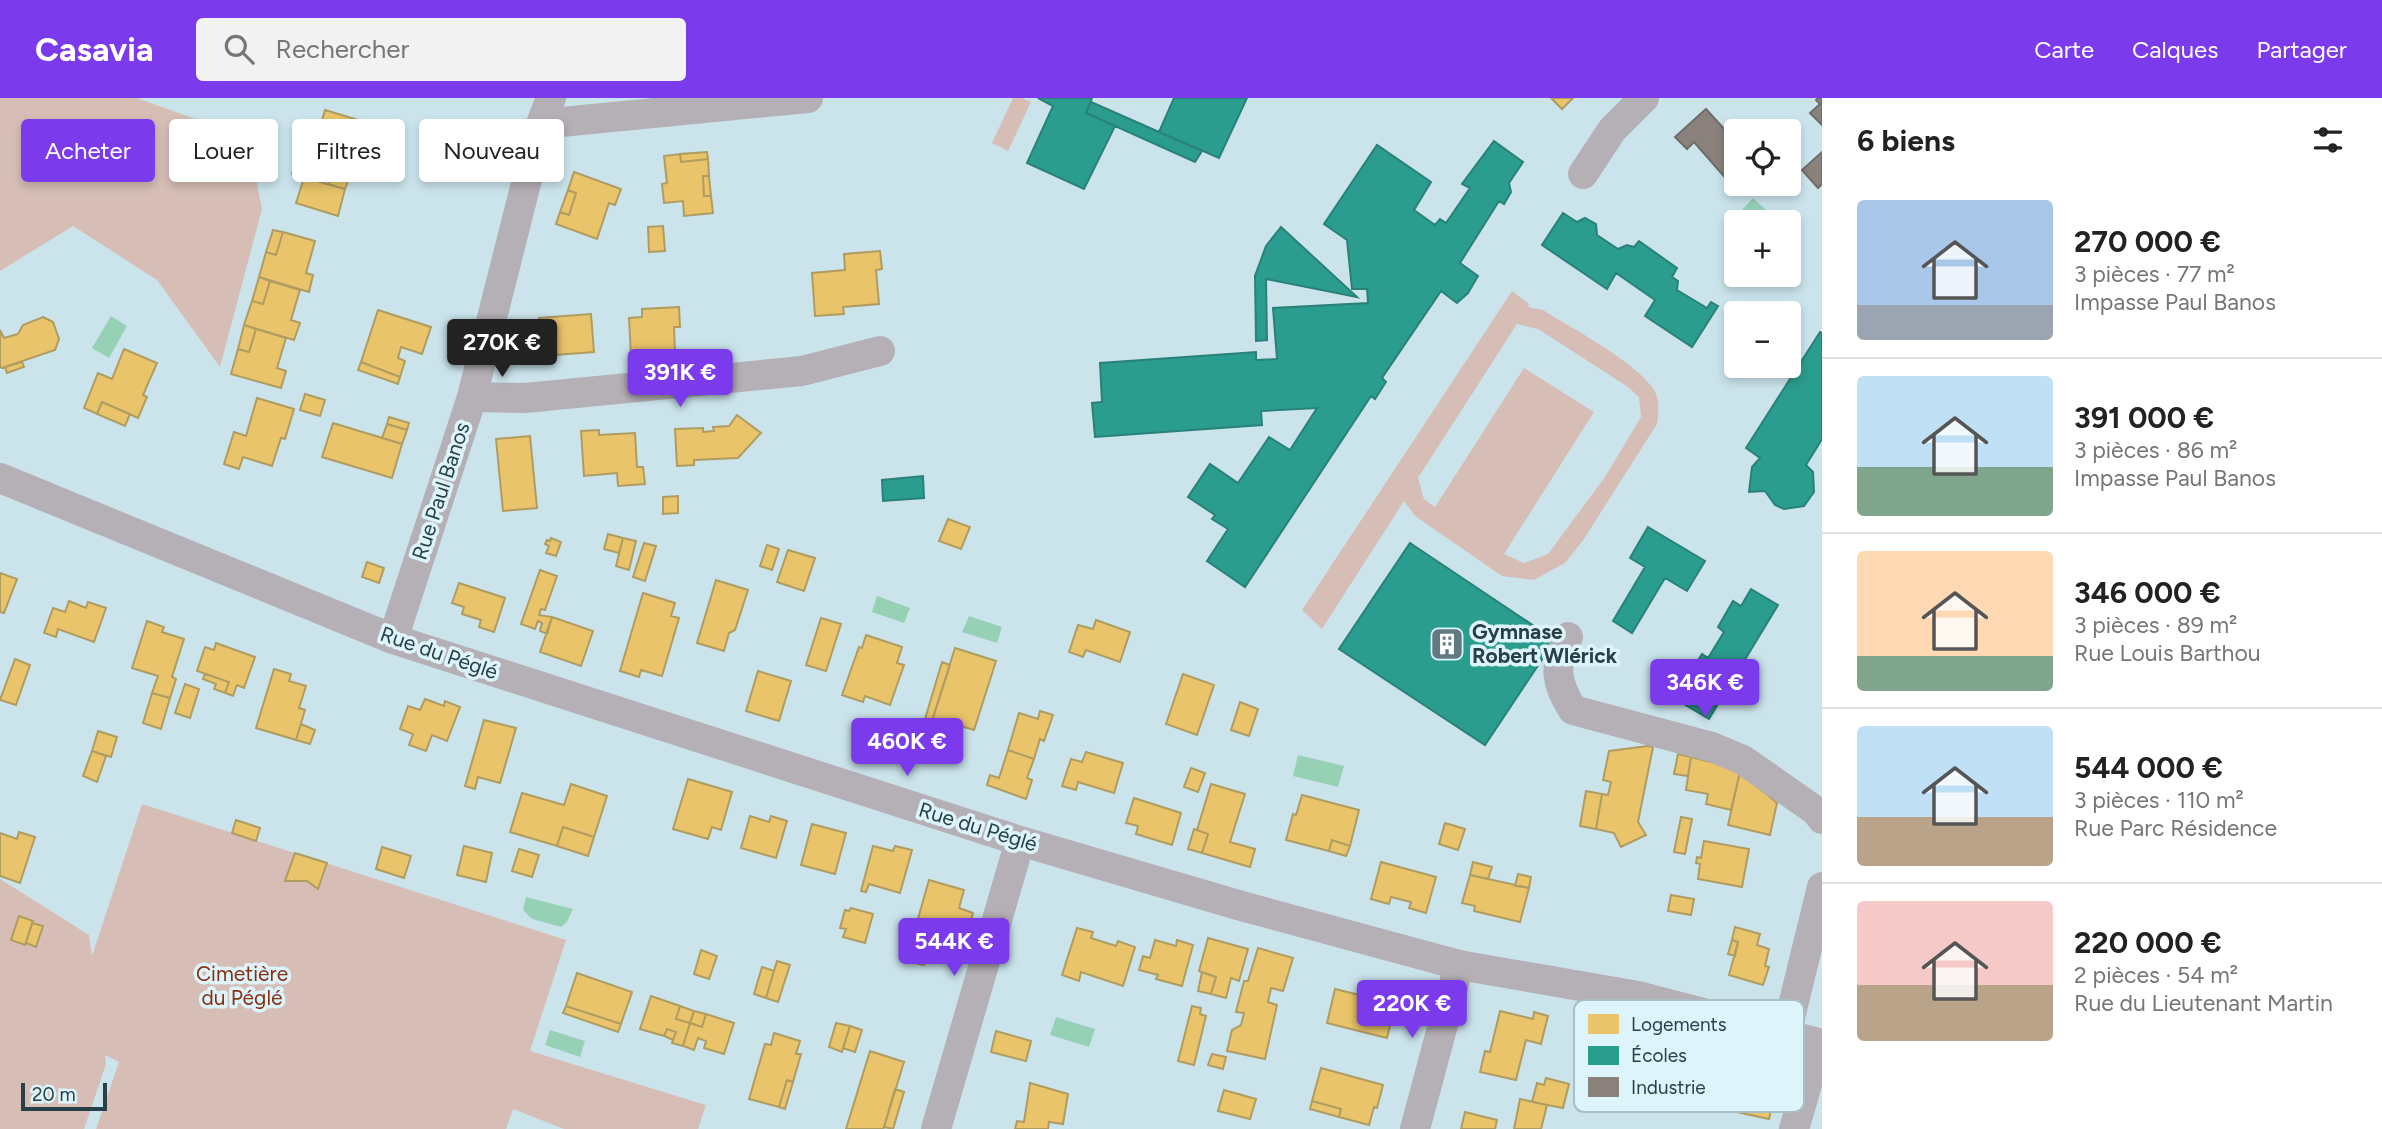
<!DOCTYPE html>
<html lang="fr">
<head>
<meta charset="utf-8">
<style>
	:root { --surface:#fff; --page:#f2f2f2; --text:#222; --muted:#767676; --line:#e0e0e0; --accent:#7c3aed }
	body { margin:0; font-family:Figtree,sans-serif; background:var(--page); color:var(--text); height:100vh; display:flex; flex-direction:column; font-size:26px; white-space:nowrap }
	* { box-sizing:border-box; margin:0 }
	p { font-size:23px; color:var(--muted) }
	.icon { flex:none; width:38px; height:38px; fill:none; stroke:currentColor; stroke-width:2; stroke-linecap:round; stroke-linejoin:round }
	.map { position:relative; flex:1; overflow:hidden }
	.details { display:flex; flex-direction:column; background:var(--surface); width:560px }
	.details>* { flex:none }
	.top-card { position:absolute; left:21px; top:21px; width:665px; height:63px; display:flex; gap:14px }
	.controls { position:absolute; left:1724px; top:21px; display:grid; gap:14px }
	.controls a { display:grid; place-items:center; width:77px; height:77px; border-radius:7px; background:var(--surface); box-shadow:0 4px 10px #0003; font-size:35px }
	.scale { position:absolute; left:21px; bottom:18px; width:86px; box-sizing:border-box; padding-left:7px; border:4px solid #284047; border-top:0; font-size:19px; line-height:24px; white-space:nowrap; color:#284047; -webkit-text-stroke:5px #ddf4fb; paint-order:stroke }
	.price { position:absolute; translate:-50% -60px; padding:0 16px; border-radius:7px; background:var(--accent); color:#fff; font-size:23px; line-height:46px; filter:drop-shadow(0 2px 4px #0008) }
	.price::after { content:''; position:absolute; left:50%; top:42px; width:21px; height:16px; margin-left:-10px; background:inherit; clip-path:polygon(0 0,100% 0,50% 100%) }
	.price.on { background:#222; color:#fff }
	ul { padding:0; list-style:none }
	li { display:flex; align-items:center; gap:21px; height:175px; padding:0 35px }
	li+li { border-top:2px solid var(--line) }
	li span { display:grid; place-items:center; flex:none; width:196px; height:140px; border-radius:7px; color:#555 }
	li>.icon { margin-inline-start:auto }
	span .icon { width:84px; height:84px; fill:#fffc; stroke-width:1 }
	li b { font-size:30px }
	h2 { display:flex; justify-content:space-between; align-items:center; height:84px; padding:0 35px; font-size:30px }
	.pill { padding:0 24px; border-radius:7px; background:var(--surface); box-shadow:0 4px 10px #0003; font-size:24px; line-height:63px }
	.pill.on { background:var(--accent); color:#fff }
	header { display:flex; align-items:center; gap:42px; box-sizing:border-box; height:98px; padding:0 35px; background:var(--accent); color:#fff }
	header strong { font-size:33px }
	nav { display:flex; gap:38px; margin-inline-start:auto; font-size:24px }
	.search { width:490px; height:63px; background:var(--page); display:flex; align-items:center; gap:18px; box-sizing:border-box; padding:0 24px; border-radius:7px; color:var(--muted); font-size:26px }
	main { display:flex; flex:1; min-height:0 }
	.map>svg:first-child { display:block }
	.green { fill:#d6beb6; fill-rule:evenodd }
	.water { fill:#96d1b6 }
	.homes { fill:#e9c46a; stroke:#af9c60; stroke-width:2 }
	.schools { fill:#2a9d8f; stroke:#298179; stroke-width:2 }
	.industry { fill:#8a817c; stroke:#6d6e6c; stroke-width:2 }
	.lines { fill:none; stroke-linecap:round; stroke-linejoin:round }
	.street { stroke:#b5afb6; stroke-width:30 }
	.labels { text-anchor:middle; stroke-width:7; stroke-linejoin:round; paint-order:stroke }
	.street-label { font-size:21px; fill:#284047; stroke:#ddf4fb }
	.poi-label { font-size:21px; font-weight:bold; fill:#284047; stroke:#ddf4fb; text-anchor:start }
	.park-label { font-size:21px; fill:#873012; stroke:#ddf4fb }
	.key { fill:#ddf4fb; stroke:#a7bec5; stroke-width:2 }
	.key-label { font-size:19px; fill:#284047 }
</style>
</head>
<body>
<header>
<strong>Casavia</strong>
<div class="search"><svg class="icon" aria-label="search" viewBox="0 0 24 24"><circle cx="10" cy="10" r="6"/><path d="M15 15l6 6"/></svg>Rechercher</div>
<nav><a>Carte</a><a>Calques</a><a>Partager</a></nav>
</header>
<main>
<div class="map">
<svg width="1822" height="1031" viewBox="0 0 1822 1031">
	<rect width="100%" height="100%" fill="#cbe4ec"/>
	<!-- green -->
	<path class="green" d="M0 0H137L248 40 262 111 220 269 157 182 73 128 0 173Z
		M1013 0H1022L1031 4 1008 53 992 45Z
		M1512 193 1529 206 1528 209 1543 212C1573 231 1632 262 1652 289 1660 299 1659 314 1657 326L1584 441 1565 465 1534 482 1502 478 1415 418 1404 403 1322 531 1302 512ZM1517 226 1538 231 1628 289 1639 299 1641 319 1605 379 1548 456 1524 465 1504 456 1594 314 1524 270 1435 409 1424 401 1418 380Z
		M142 706 566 842 530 953 706 1007 698 1031H564L513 1011 506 1031H96L119 964 105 957 106 966 84 1031H0V781L89 837 92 858Z"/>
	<!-- water -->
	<path class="water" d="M1753 100 1778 123 1777 124H1754L1741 113Z
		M111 218 127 228 109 260 92 250Z
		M877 498 910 510 904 525 872 514Z
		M969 518 1002 529 997 545 962 534Z
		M1298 657 1344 668 1338 689 1293 678Z
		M526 799 573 811 567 824 561 829 532 821 523 812Z
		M1056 919 1095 931 1089 949 1050 937Z
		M550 932 585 943 580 959 545 947Z"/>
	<!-- homes -->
	<path class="homes" d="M1551 0H1573L1562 11Z
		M325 12 368 25 360 51 332 43 320 84 345 91 338 118 296 105 304 80 292 76 304 35 317 39Z
		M340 45 360 51 353 74 333 68Z
		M707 54 708 61 681 64 680 56Z
		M680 56 681 64 708 61 709 78H703L704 98H711L713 115 684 118 683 103 664 105 662 86 667 85 664 58Z
		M331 74 349 80 345 91 328 86Z
		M574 74 621 91 615 107 609 105 597 141 556 126 560 114 569 117 576 95 568 92Z
		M703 78H709L711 98H704Z
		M568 92 576 95 569 117 560 114Z
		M663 128 665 153 649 154 648 129Z
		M273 132 283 134 276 157 266 154Z
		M283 134 315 143 306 175 313 177 309 194 259 179 266 154 276 157Z
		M880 153 882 171 876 172 879 206 843 209 844 216 815 218 812 175 845 172 844 156Z
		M259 179 270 183 263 206 252 203Z
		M270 183 300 192 291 222 300 225 294 242 244 227 252 203 263 206Z
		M679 209 680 229H674L675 254 631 258 629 220 642 219V211Z
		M378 212 431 229 422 256 401 249 398 260 405 263 400 279 361 264Z
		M591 216 594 254 542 258 539 220Z
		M43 219 53 224 59 241 55 252 2 270 0 269V232L4 240 18 236 23 227Z
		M244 227 256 231 249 254 238 251Z
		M256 231 286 240 277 270 286 273 281 290 231 276 238 251 249 254Z
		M124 251 157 265 143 297 147 299 138 320 102 304 97 316 84 310 98 275 112 281Z
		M22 264 24 269 7 275 5 269Z
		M361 264 400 279 398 286 358 272Z
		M305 296 325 302 320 318 300 312Z
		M257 300 294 311 285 341 281 340 272 368 243 359 239 371 224 366 234 334 246 338Z
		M102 304 130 316 125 328 97 316Z
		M737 317 761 335 738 360 694 362V367L677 368 675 331 703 330V334L714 333 713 329 729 328Z
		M389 319 409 325 407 332 387 326Z
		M333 325 402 346 392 380 322 359Z
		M387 326 407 332 402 346 382 340Z
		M599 332V337L635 335 637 369H643L645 386 618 388 617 375 584 378 581 333Z
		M530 338 537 410 503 413 496 341Z
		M678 398V415L663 416V399Z
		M948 421 970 429 961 451 939 443Z
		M608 436 623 440 619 455 604 451Z
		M551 440 561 444 556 458 546 455 549 448 545 446 547 442 550 443Z
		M623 440 636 443 629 472 616 468Z
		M644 445 656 448 645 483 633 479Z
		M767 447 779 451 772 472 760 468Z
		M788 452 815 460 804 493 777 484Z
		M367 464 384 470 379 485 362 479Z
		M540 472 557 478 545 512 541 511 539 517 552 519 547 536 540 533 542 525 538 523 535 531 521 526Z
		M0 475 17 481 4 515 0 514Z
		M716 482 748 492 735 532 729 535 724 553 697 545Z
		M459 485 505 500 494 534 479 529 481 522 462 516 464 509 452 505Z
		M643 495 675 505 671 518 679 520 662 578 641 572 639 579 620 573Z
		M69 503 86 510 88 504 106 510 94 544 58 531 56 539 44 535 53 510 65 514Z
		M552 519 593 533 581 568 540 554Z
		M821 520 841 526 826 573 806 567Z
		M1096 522 1130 534 1120 564 1086 552 1083 559 1069 554 1078 527 1093 531Z
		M147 523 164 529 162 534 184 541 172 579 176 581 170 600 152 595 158 578 132 570Z
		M866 537 902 549 897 565 904 567 890 607 865 598 863 604 842 597 859 549 862 550Z
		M216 545 255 559 244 590 237 587 233 598 225 595 229 584 197 573 205 549 214 552Z
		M955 550 996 563 974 632 951 625 949 632 931 626Z
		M15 561 30 567 16 607 0 602Z
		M942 564 950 567 932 623 925 621Z
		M274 571 291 576 289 583 306 588 299 610 305 612 296 642 256 630Z
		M758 573 791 583 779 623 746 613Z
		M205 576 229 584 225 595 214 591 216 586 203 581Z
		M1183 576 1214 587 1197 637 1166 626Z
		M185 586 199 591 190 620 175 615Z
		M152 595 170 600 161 631 143 625Z
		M425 601 444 608 445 603 460 609 447 643 432 637 426 653 409 647 413 636 400 631 408 608 420 612Z
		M1240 604 1258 611 1249 638 1231 632Z
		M1040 613 1053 617 1044 643 1040 641 1034 661 1008 652 1019 615 1038 621Z
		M484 622 516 630 500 685 478 679 475 691 465 688Z
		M301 626 315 632 310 646 296 642Z
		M98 633 117 639 111 659 92 653Z
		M1648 648 1653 649 1638 724 1646 737 1621 749 1614 735 1596 731 1602 696 1608 697 1611 684 1603 682 1609 653Z
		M1008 652 1034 661 1027 680 1032 682 1026 701 987 687 990 677 999 680Z
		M92 653 106 658 97 684 83 678Z
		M1086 654 1123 665 1114 695 1078 684 1076 692 1062 688 1071 661 1082 664Z
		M1678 656 1691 659 1688 678 1674 676Z
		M1691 659 1736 670 1740 674 1731 712 1706 706 1708 696 1686 692Z
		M1191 670 1205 675 1198 694 1184 689Z
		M1740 674 1777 705 1770 737 1728 727Z
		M688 681 732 694 721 732 712 729 708 741 673 731Z
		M571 686 607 698 594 739 563 729 557 748 510 734 522 695 564 707Z
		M1211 686 1245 696 1230 744 1255 751 1250 769 1202 755 1208 736 1197 732Z
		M1586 693 1602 696 1596 731 1580 728Z
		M1302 697 1359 712 1350 748 1332 742 1329 753 1286 742 1293 716 1296 717Z
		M1134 700 1181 715 1172 747 1136 736 1138 728 1126 725Z
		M750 718 769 724 771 718 787 723 776 760 741 750Z
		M1681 719 1692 721 1685 756 1674 754Z
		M236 722 260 730 256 743 232 735Z
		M1445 725 1465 731 1458 752 1439 746Z
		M812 726 846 735 835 776 801 767Z
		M563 729 594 739 588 758 557 748Z
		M1194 731 1208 736 1202 755 1188 751Z
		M19 734 35 739 20 785 0 778V735L17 741Z
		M1332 742 1350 748 1346 758 1329 753Z
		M1704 743 1749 751 1742 789 1698 781 1700 766 1696 765 1697 759 1701 760Z
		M464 748 492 755 486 784 457 777Z
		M873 748 893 753 895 748 912 752 900 795 869 786 866 794 861 793Z
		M382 749 411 758 404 780 376 771Z
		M519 751 539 757 532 779 512 773Z
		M295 755 327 765 318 791 307 783H285Z
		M1381 764 1436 779 1426 815 1409 810 1411 804 1391 799 1389 806 1371 801Z
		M1473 764 1492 769 1488 781 1470 777Z
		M1518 776 1531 779 1529 790 1515 788Z
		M1470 777 1529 790 1520 824 1474 813 1475 808 1462 805Z
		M929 782 964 792 959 810 973 815 965 844 951 840 950 847 933 842 935 836 915 831Z
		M1671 797 1694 801 1691 817 1668 813Z
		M851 810 873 816 865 845 843 839 846 831 840 830 845 812 849 813Z
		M19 818 33 823 25 847 11 842Z
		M32 825 43 828 36 849 26 845Z
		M1735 829 1760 836 1757 847 1769 851 1765 868 1769 869 1763 887 1729 877 1738 844 1732 842Z
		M1077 830 1093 834 1091 840 1116 848 1118 843 1135 849 1123 888 1081 874 1079 883 1062 877Z
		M1208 840 1248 851 1239 883 1231 880 1226 900 1211 896 1216 879 1199 873Z
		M1155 842 1176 848 1177 842 1193 847 1182 888 1156 881 1158 877 1139 872 1143 858 1150 860Z
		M1732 842 1738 844 1735 858 1728 856Z
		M909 843 930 849 925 863 904 857Z
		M1258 850 1293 860 1283 893 1271 890 1268 904 1277 907 1265 961 1227 953 1232 932 1241 927 1244 915 1236 914 1244 883H1248Z
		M701 852 717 858 709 881 694 876Z
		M904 857 925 863 924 867 903 862Z
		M777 863 790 867 778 904 766 900Z
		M762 869 774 873 766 900 754 896Z
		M1202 874 1216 879 1211 896 1198 893Z
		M577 875 632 894 621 926 566 908Z
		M1376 886 1399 891 1387 940 1327 925 1335 891 1372 900Z
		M651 898 680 908 676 921 690 925 683 948 672 945 676 934 667 931 664 938 640 931Z
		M566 908 621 926 618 934 563 915Z
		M680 908 694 913 690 925 676 921Z
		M1192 908 1201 910 1200 916 1206 918 1194 967 1178 963Z
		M694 913 706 916 702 929 690 925Z
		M1500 913 1533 921 1534 914 1548 918 1541 946 1526 942 1516 982 1480 974 1485 953 1490 954Z
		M706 916 734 925 724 956 704 950 706 943 698 940 694 952 683 948 690 925 702 929Z
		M836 925 850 928 842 954 829 949Z
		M850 928 862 932 855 954 843 950Z
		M667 931 676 934 673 942 664 938Z
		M996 933 1031 943 1026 963 991 954Z
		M774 935 800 943 796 956H801L793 984 787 982 779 1009 749 1001 765 946 771 947Z
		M870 953 904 964 884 1029 883 1031H846Z
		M1212 956 1226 959 1223 971 1208 967Z
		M1321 970 1383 987 1377 1010 1374 1009 1369 1027 1339 1019 1341 1011 1312 1003Z
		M1715 979 1775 993 1769 1021 1709 1008Z
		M1546 980 1569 986 1563 1010 1532 1004 1537 985 1544 987Z
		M787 982 793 984 785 1011 779 1009Z
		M1030 985 1068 996 1063 1026 1049 1024 1048 1031H1015L1017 1023 1024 1024Z
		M895 991 904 994 893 1031 884 1029Z
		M1224 992 1256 1001 1250 1021 1218 1013Z
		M1520 1001 1547 1007 1541 1031H1514Z
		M1312 1003 1341 1011 1339 1019 1310 1011Z
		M1465 1014 1497 1022 1495 1031H1461Z"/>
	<!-- schools -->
	<path class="schools" d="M1038 0H1092L1086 15 1115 28 1084 91 1027 65 1053 8Z
		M1174 0H1247L1219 60 1159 34Z
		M1091 4 1159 34 1202 53 1195 64 1086 15Z
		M1494 43 1523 64 1509 85 1511 94 1504 106 1499 103 1460 165 1478 178 1468 195 1457 205 1441 193 1382 280 1386 284 1375 301 1371 298 1245 489 1207 463 1228 431 1212 421 1215 417 1188 399 1210 366 1238 385 1269 339 1290 352 1317 310 1261 313 1262 327 1095 339 1092 305 1102 304 1100 265 1256 254V262L1277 261 1273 210 1368 205 1367 191H1352L1347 142 1324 126 1377 47 1431 84 1414 112 1435 127 1440 121 1446 125 1470 90 1462 86Z
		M1563 115 1577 124 1585 120 1596 126 1597 137 1618 151 1627 147 1634 149 1639 143 1677 170 1672 179 1678 183 1677 192 1707 210 1711 204 1718 208 1692 249 1645 218 1655 202 1616 175 1607 191 1542 147Z
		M1281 129 1357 199 1266 181 1267 242 1256 243 1255 178 1266 148Z
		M1820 234 1822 235V341L1806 367 1813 374 1814 394 1804 408 1784 411 1775 407 1765 393 1749 394 1752 369 1760 360 1746 350Z
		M923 378 924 400 883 403 882 382Z
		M1648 429 1705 463 1687 493 1665 480 1632 535 1613 523 1645 469 1630 460Z
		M1410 445 1555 542 1485 647 1339 551Z
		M1751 491 1778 507 1709 621 1682 605 1692 588 1685 583 1702 556 1708 560 1724 534 1718 529 1733 503 1741 508Z"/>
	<!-- industry -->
	<path class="industry" d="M1818 0H1822V27L1810 15 1820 6 1816 2Z
		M1706 11 1736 44V78L1729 84 1694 44 1687 51 1675 39Z
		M1822 54V86L1818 90 1802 72Z"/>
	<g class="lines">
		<!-- street -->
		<path class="street" d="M541 26 808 0
			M1583 76 1612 32 1644 0
			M472 299 525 300 802 273 880 253
			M0 380 393 541 1020 743 1238 807 1459 867 1638 898 1822 946
			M1568 539C1553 568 1556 586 1573 612L1712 649 1743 662 1816 713 1822 721
			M393 541 472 299 541 26 551 0
			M1786 936 1822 789
			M936 1031 1020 743
			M1415 1031 1459 867
			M1794 1031 1819 945"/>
	</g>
	<!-- icons -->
	<defs>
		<symbol id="building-square" viewBox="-11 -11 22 22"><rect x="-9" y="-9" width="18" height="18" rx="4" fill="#617981" stroke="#ddf4fb"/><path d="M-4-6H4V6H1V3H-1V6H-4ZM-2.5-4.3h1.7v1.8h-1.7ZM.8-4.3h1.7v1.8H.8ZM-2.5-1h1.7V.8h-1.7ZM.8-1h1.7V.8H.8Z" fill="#fff"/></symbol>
	</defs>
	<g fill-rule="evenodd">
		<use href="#building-square" x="1428" y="527" width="38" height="38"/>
	</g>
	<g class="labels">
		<!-- street labels -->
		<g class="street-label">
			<text transform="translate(441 393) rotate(-72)" y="7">Rue Paul Banos</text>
			<text transform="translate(439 555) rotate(19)" y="7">Rue du Péglé</text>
			<text transform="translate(978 729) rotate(17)" y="7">Rue du Péglé</text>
		</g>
		<!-- poi labels -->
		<g class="poi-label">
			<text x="1472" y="541">Gymnase<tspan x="1472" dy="24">Robert Wlérick</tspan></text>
		</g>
		<!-- park labels -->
		<g class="park-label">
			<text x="242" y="883">Cimetière<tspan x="242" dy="24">du Péglé</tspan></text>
		</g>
	</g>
	<!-- legend -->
	<rect x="1574" y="902" width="230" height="112" rx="10" class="key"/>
	<rect x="1588" y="916" width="31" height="20" fill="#e9c46a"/>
	<rect x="1588" y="948" width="31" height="19" fill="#2a9d8f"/>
	<rect x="1588" y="979" width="31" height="20" fill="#8a817c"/>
	<g class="key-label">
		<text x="1631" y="933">Logements</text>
		<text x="1631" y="964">Écoles</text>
		<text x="1631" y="996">Industrie</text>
	</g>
</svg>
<div class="controls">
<a><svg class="icon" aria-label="locate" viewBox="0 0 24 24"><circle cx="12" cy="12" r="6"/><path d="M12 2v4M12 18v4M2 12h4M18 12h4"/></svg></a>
<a>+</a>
<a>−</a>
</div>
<div class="scale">20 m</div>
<b class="price on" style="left:502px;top:281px">270K €</b>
<b class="price" style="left:680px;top:311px">391K €</b>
<b class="price" style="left:1705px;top:621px">346K €</b>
<b class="price" style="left:907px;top:680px">460K €</b>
<b class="price" style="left:954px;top:880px">544K €</b>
<b class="price" style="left:1412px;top:942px">220K €</b>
<div class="top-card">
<a class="pill on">Acheter</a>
<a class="pill">Louer</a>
<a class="pill">Filtres</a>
<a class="pill">Nouveau</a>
</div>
</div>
<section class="details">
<h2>6 biens<svg class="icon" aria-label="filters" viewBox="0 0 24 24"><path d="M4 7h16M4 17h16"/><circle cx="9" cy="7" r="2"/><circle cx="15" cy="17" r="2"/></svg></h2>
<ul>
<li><span style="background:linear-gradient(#a9c7e8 75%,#9aa5b1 0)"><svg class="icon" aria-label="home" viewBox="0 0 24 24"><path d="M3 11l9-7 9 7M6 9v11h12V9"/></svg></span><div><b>270 000 €</b><p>3 pièces · 77 m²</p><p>Impasse Paul Banos</p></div></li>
<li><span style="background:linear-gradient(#bfe0f5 65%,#7fa58c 0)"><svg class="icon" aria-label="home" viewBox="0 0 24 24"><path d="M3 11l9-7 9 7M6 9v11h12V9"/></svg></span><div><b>391 000 €</b><p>3 pièces · 86 m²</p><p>Impasse Paul Banos</p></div></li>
<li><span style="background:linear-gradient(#ffd9b3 75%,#7fa58c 0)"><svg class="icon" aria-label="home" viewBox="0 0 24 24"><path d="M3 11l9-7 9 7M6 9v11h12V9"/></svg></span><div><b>346 000 €</b><p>3 pièces · 89 m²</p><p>Rue Louis Barthou</p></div></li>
<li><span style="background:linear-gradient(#bfe0f5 65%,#b9a48a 0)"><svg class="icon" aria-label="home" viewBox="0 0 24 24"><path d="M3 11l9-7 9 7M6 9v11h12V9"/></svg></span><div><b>544 000 €</b><p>3 pièces · 110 m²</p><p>Rue Parc Résidence</p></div></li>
<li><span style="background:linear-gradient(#f6c9c9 60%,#b9a48a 0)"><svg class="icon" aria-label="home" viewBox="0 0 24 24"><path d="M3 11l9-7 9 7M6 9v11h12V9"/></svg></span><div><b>220 000 €</b><p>2 pièces · 54 m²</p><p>Rue du Lieutenant Martin</p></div></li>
</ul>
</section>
</main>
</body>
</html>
